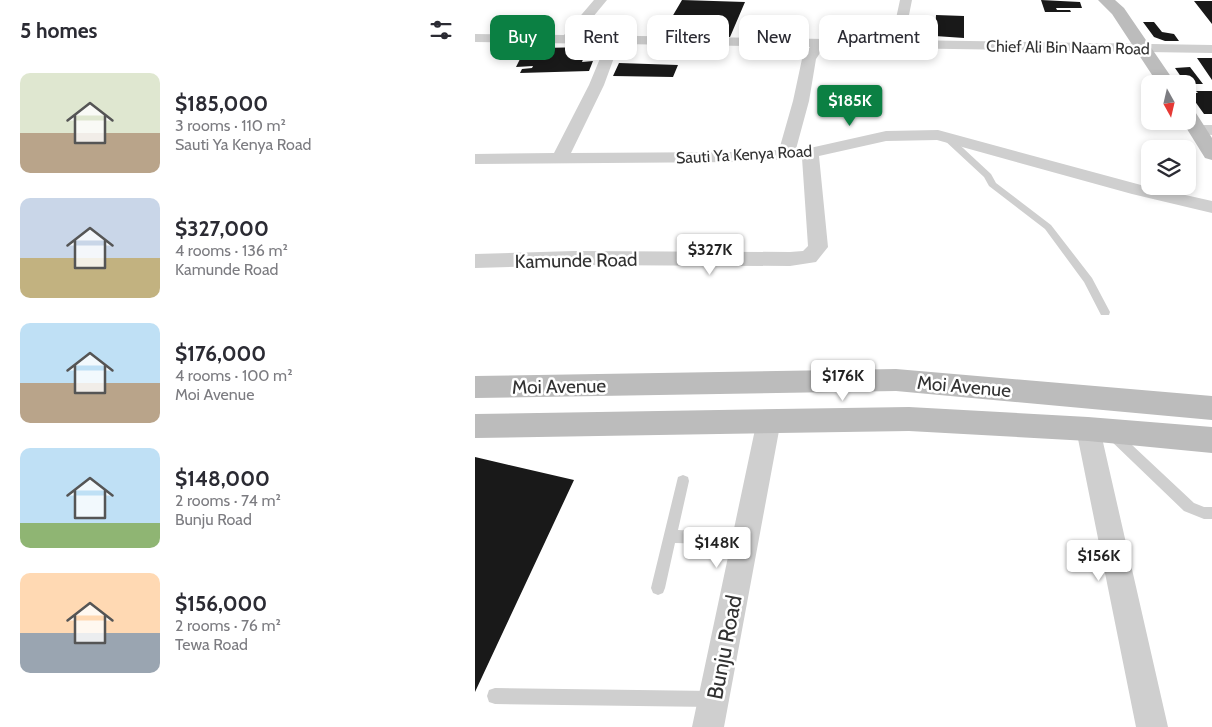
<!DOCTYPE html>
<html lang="en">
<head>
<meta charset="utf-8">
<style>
	:root { --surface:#fff; --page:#f7f7f7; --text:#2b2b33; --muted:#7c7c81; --accent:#0b8043 }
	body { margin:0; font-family:Cabin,sans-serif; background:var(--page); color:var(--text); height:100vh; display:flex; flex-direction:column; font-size:19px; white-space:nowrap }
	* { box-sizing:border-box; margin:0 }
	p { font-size:16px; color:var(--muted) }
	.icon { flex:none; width:28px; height:28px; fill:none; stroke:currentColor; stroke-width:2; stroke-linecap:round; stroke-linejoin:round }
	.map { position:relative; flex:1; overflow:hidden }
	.details { display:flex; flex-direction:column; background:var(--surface); width:475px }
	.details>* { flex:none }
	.top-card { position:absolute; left:15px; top:15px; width:475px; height:45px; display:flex; gap:10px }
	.needle { width:32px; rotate:172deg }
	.tools { position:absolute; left:666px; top:75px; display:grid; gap:10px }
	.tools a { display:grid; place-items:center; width:55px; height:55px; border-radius:10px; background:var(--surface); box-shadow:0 2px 8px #0003; font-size:25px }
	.price { position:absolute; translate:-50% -42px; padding:0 11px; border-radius:5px; background:#fff; color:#222; font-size:16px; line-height:32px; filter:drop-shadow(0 1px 2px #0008) }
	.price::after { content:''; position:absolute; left:50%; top:30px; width:15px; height:11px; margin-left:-8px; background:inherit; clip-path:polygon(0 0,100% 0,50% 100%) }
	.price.selected { background:var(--accent); color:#fff }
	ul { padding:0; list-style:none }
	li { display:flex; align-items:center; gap:15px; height:125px; padding:0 20px }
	li span { display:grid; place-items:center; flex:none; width:140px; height:100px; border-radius:10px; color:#555 }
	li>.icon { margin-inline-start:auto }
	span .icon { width:60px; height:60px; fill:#fffc; stroke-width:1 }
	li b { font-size:21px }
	h2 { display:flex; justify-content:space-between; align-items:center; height:60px; padding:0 20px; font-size:21px }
	.tag { padding:0 18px; border-radius:10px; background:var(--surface); box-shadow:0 2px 8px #0003; font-size:18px; line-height:45px }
	.tag.selected { background:var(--accent); color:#fff }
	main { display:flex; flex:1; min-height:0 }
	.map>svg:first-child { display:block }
	.building { fill:#191919 }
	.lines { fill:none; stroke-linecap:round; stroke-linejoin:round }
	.lane { fill:#cfcfcf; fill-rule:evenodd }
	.street { fill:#cfcfcf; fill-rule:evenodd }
	.secondary { fill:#bcbcbc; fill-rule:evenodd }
	.labels { text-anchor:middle; stroke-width:5; stroke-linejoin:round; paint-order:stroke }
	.far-street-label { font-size:16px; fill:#323232; stroke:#fff }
	.street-label { font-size:19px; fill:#323232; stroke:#fff }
	.near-street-label { font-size:22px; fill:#323232; stroke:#fff }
</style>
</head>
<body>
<main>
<section class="details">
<h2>5 homes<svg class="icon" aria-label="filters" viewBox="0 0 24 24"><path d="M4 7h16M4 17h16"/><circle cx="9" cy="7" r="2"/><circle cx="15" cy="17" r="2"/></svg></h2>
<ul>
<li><span style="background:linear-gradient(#dfe7d0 60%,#b9a48a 0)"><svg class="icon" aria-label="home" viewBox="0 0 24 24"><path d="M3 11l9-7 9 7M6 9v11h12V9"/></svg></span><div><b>$185,000</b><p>3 rooms · 110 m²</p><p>Sauti Ya Kenya Road</p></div></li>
<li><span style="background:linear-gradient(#c9d6e8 60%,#c2b280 0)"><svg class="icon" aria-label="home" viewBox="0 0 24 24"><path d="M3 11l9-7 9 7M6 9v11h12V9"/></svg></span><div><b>$327,000</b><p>4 rooms · 136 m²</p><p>Kamunde Road</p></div></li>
<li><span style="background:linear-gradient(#bfe0f5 60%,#b9a48a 0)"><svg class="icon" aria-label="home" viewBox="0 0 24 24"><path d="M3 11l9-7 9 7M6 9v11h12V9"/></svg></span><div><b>$176,000</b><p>4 rooms · 100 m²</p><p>Moi Avenue</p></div></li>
<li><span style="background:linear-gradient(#bfe0f5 75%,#8fb573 0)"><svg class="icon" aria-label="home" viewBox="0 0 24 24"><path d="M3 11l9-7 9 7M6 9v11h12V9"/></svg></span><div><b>$148,000</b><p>2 rooms · 74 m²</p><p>Bunju Road</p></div></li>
<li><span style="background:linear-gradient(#ffd9b3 60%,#9aa5b1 0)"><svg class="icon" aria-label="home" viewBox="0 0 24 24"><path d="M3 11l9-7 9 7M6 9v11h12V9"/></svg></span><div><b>$156,000</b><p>2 rooms · 76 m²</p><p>Tewa Road</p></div></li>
</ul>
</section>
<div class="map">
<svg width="737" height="727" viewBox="0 0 737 727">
	<rect width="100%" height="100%" fill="#fff"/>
	<!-- building -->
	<path class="building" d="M207 0 270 2 255 37 187 34Z
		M566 0 605 2 607 8H581L582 10H595L596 12H570Z
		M719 1H737V24Z
		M461 15 489 16V38L460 36Z
		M668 22H679L687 32 699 34 704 41H690L679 37Z
		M113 47 107 62 118 61 114 71 45 73 47 69 57 68 58 66 41 67 45 59H67L69 55H64L67 48Z
		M722 58H737V80Z
		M144 63 203 65 198 77 138 76Z
		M715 67 728 84H711L700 68Z
		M721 91H737V114H729L714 93H723Z
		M0 457 99 480 0 692Z"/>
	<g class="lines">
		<!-- lane -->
		<path class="lane" d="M468 135H474L516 174 521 183 576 225 617 278 635 312 634 315H626L609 282 570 229 514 186 509 177 468 139Z
			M637 429 641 430 719 503 729 507H737V519H729L709 511 633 438 631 434 633 430Z
			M208 475 213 477 214 481 203 530 271 533 276 535 278 539 276 543 271 545 200 543 190 588 188 593 183 595 178 593 176 588 202 481 203 477Z
			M20 688 237 691 243 693 245 699 243 705 237 707 20 704 14 702 12 696 14 690Z"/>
		<!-- street -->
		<path class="street" d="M119 0H132L103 35 415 40 417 37 425 0H437L429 40 737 45V53L349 47 341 59 334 101 321 149 335 148 411 131 463 130 666 185 737 201V213L657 194 462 140 411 141 344 156 353 247 341 262 315 266 99 265 0 268V254L99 251 315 252 328 251 333 246 327 158 261 162 0 164V154L79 153 114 85 131 44 0 42V34L89 35ZM144 44 335 47 327 59 318 101 304 150 261 152 96 153 129 85Z
			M723 125H737V135L717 133 715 130 717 127Z
			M294 410 303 413 306 420 249 727H217L282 420 285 413Z
			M613 419 622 422 625 429 693 727H661L601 429 604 422Z"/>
		<!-- secondary -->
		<path class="secondary" d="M623 0H640L649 8 701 84H683L637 14Z
			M712 108 719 110 737 138V160L730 158 707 121H712Z
			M421 369 737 396V420L421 391 0 398V376Z
			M434 407 613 417 737 427V453L613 441 434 431 0 438V414Z"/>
	</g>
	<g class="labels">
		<!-- far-street labels -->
		<g class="far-street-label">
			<text transform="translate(593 47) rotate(1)" y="6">Chief Ali Bin Naam Road</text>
			<text transform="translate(269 154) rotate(-3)" y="6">Sauti Ya Kenya Road</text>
		</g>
		<!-- street labels -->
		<g class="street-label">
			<text transform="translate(101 260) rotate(-1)" y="7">Kamunde Road</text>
			<text transform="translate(84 386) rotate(-1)" y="7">Moi Avenue</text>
			<text transform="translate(489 386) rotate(5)" y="7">Moi Avenue</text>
		</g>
		<!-- near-street labels -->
		<g class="near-street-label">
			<text transform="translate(249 647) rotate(-79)" y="8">Bunju Road</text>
		</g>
	</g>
</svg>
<div class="tools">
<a><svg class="needle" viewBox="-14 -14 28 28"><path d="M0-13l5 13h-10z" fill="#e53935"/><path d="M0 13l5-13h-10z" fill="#7c7c81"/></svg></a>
<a><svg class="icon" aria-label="layers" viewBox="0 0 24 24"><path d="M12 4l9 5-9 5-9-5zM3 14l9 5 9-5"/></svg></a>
</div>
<b class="price selected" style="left:375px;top:127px">$185K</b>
<b class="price" style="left:235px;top:276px">$327K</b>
<b class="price" style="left:368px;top:402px">$176K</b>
<b class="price" style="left:242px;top:569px">$148K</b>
<b class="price" style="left:624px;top:582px">$156K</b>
<div class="top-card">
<a class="tag selected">Buy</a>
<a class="tag">Rent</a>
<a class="tag">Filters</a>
<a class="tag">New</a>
<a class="tag">Apartment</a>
</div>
</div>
</main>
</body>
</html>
